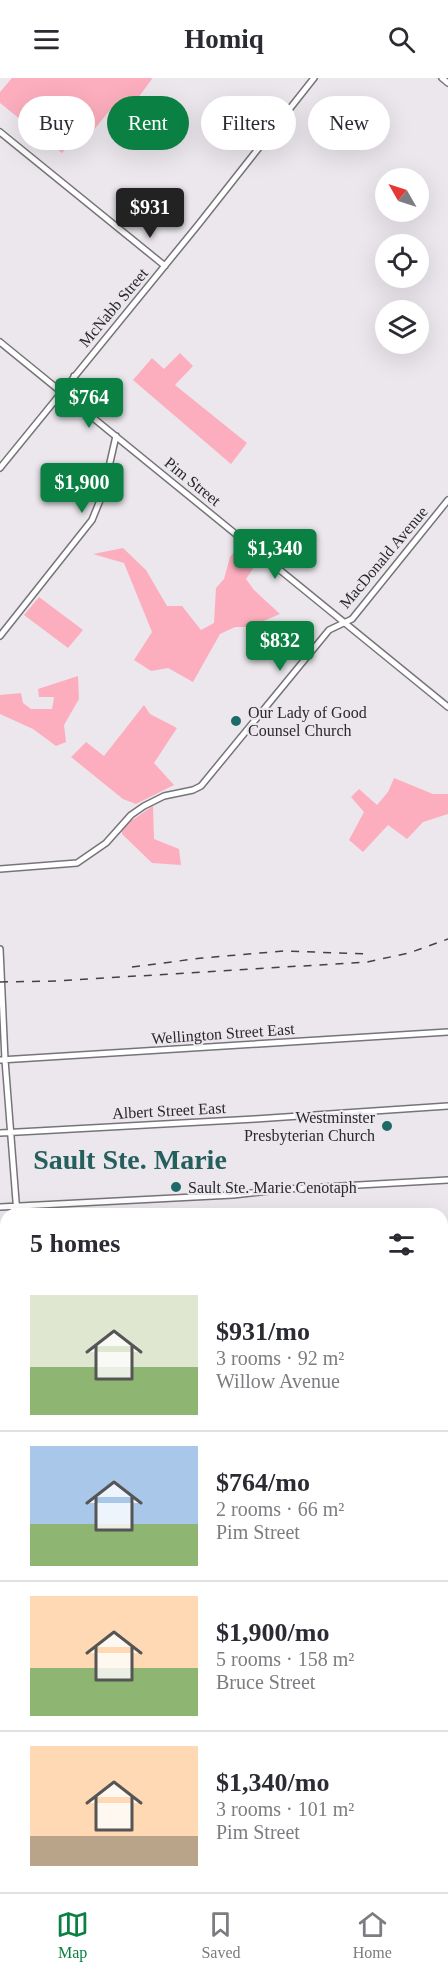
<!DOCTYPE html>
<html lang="en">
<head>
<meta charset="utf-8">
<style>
	:root { --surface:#fff; --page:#f2f2f3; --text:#2b2b33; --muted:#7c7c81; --line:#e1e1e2; --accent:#0b8043 }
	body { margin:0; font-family:"Times New Roman",serif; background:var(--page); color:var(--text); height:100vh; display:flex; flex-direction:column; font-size:22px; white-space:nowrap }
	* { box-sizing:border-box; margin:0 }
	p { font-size:20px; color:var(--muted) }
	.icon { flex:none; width:33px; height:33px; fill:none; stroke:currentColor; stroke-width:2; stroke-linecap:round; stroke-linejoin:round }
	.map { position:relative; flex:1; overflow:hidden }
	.panel { position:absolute; left:0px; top:1130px; width:448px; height:686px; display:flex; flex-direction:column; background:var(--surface); border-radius:18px 18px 0 0; box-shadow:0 6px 24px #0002 }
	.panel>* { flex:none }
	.guide { position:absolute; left:18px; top:18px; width:412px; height:54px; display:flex; gap:12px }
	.needle { width:39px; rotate:309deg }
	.tools { position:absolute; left:375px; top:90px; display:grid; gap:12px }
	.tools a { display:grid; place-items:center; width:54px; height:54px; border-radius:50%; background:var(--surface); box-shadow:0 6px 24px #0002; font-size:30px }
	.price { position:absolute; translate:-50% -51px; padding:0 14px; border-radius:6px; background:var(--accent); color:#fff; font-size:20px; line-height:39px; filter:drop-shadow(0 2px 3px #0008) }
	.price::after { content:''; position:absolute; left:50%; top:36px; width:18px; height:14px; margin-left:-9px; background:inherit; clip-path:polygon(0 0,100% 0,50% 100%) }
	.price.current { background:#222; color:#fff }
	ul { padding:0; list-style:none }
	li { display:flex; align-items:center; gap:18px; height:150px; padding:0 30px }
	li+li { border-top:2px solid var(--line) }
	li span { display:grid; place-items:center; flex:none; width:168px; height:120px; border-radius:0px; color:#555 }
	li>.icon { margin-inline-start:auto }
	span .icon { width:72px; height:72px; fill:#fffc; stroke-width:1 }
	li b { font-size:26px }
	h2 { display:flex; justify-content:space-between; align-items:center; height:72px; padding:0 30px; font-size:26px }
	.tag { padding:0 21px; border-radius:27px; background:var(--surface); box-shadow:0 6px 24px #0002; font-size:21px; line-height:54px }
	.tag.current { background:var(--accent); color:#fff }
	header { display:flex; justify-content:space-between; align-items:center; height:78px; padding:0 30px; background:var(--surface); font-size:27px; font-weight:800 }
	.menu { display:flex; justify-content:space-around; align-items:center; height:84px; border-top:2px solid var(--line); background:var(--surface); font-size:16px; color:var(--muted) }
	.menu a { display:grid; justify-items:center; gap:3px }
	.menu .current { color:var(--accent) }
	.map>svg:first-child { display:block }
	.green { fill:#fdaebe }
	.water { fill:#91b0fb }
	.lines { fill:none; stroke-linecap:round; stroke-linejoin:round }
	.secondary-casing { stroke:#777479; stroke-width:8 }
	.secondary { stroke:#fff; stroke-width:5 }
	.rail { stroke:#424143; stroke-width:1.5; stroke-dasharray:8 8; stroke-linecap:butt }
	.poi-dot { fill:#1e6a68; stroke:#ebe7ed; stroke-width:2 }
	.labels { text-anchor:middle; stroke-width:4.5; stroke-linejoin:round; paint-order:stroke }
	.street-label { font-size:16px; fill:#2a292b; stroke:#ebe7ed }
	.poi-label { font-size:16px; fill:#2a292b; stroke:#ebe7ed; text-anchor:start }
	.town-label { font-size:28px; font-weight:bold; fill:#255f5d; stroke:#ebe7ed }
</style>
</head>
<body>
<header><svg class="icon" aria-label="menu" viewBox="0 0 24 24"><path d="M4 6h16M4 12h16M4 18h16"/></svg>Homiq<svg class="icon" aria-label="search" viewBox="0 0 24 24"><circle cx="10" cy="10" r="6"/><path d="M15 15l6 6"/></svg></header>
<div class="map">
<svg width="448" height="1814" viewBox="0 0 448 1814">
	<rect width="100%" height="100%" fill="#ebe7ed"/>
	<!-- green -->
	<path class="green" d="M12 0H151L152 1 123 40 111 31 83 65 75 59 62 75 0 25V14Z
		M180 275 193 288 175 307 247 365 231 386 133 302 152 280 164 291Z
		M239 468 258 483 246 501 254 512 280 536 249 549H235L220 556 193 604 168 590 151 593 134 582 152 554 124 485 93 476 123 470 146 492 167 528H182L201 552 214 545 216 510 224 501 230 479Z
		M39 519 83 552 68 570 24 537Z
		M78 598 79 621 64 647 66 664 56 668 33 651 0 636V617L21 615 23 625 31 631H52L54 619H39L38 611Z
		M144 627 150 636 177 650 154 685 174 707 136 726 123 721 71 679 86 664 104 678Z
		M394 700 433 716H448V736L423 744 407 761 388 747 363 774 349 762 364 734 351 719 359 711 377 727 388 714Z
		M153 728 154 761 179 771 181 787 152 785 122 756V749Z
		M443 1253H448V1321L443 1322Z
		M448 1774V1814H353L351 1811 354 1809H442L443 1777Z"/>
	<!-- water -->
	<path class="water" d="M448 1325V1768L443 1772 442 1326Z
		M0 1345 6 1347V1809H71L68 1814H0Z
		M240 1809H341L335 1814H237Z"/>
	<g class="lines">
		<defs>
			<path id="secondary" d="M442 0 448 5
				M0 54 165 188
				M0 264 448 629
				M74 298 72 314 77 324
				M0 390 198 147 314 0
				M0 558 92 442 103 415 116 358
				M0 791 77 785 106 765 131 737 144 728 164 718 193 712 201 708 329 552 352 541 448 422
				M0 871 5 982 17 1136
				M0 982 448 954
				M0 1055 255 1041 448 1028
				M0 1129 233 1117 287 1111 448 1102
				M442 1180H448
				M0 1205 6 1204
				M0 1335 6 1337"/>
		</defs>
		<!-- secondary casing -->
		<use href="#secondary" class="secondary-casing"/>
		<!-- secondary -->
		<use href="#secondary" class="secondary"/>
		<!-- rail -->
		<path class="rail" d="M132 889 202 880 284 873 369 876
			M0 904 56 903 367 884 409 875 448 861"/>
	</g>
	<!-- markers -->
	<g class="poi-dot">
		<circle cx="236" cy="643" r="6"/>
		<circle cx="387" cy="1048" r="6"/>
		<circle cx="176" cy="1109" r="6"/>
	</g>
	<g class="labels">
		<!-- street labels -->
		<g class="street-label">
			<text transform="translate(113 229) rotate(-50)" y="6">McNabb Street</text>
			<text transform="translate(193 403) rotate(39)" y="6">Pim Street</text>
			<text transform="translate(383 479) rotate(-50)" y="6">MacDonald Avenue</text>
			<text transform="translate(223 955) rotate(-4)" y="6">Wellington Street East</text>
			<text transform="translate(169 1032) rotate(-3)" y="6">Albert Street East</text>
		</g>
		<!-- poi labels -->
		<g class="poi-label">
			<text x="248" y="640">Our Lady of Good<tspan x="248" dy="18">Counsel Church</tspan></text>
			<text x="375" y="1045" text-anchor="end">Westminster<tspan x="375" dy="18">Presbyterian Church</tspan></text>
			<text x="188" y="1115">Sault Ste. Marie Cenotaph</text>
		</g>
		<!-- town labels -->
		<g class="town-label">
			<text x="130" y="1091">Sault Ste. Marie</text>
		</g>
	</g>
</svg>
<div class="tools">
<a><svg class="needle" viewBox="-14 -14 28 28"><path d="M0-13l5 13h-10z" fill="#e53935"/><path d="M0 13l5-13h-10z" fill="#7c7c81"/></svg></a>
<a><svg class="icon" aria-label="locate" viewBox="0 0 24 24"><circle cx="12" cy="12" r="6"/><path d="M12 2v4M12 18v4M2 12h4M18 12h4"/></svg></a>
<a><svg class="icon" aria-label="layers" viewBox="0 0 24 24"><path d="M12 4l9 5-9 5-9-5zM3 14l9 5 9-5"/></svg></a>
</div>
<b class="price current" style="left:150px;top:161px">$931</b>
<b class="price" style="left:89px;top:351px">$764</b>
<b class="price" style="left:82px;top:436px">$1,900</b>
<b class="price" style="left:275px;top:502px">$1,340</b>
<b class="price" style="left:280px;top:594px">$832</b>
<div class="guide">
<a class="tag">Buy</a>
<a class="tag current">Rent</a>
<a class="tag">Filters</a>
<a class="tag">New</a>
</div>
<section class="panel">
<h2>5 homes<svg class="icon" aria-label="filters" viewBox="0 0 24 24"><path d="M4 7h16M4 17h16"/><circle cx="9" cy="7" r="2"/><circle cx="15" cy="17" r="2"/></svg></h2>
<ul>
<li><span style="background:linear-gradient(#dfe7d0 60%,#8fb573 0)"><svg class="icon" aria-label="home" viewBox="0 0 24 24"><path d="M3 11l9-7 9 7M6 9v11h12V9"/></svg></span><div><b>$931/mo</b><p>3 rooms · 92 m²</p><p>Willow Avenue</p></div></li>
<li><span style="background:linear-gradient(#a9c7e8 65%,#8fb573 0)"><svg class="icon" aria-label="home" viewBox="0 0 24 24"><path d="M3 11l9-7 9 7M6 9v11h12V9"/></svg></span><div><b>$764/mo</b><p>2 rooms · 66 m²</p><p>Pim Street</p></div></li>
<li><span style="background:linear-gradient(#ffd9b3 60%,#8fb573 0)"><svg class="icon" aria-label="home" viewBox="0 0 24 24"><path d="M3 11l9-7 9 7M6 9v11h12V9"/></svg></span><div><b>$1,900/mo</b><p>5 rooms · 158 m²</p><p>Bruce Street</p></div></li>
<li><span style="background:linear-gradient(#ffd9b3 75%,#b9a48a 0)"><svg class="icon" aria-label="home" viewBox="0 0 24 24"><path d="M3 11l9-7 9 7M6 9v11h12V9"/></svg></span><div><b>$1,340/mo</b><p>3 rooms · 101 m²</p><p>Pim Street</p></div></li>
</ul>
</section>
</div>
<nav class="menu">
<a class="current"><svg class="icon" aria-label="map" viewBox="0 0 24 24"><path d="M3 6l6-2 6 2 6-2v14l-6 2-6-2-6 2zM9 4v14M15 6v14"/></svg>Map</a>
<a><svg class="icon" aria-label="saved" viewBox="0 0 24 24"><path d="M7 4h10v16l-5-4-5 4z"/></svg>Saved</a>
<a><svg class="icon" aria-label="home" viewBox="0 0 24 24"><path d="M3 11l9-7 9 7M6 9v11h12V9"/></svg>Home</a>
</nav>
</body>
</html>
